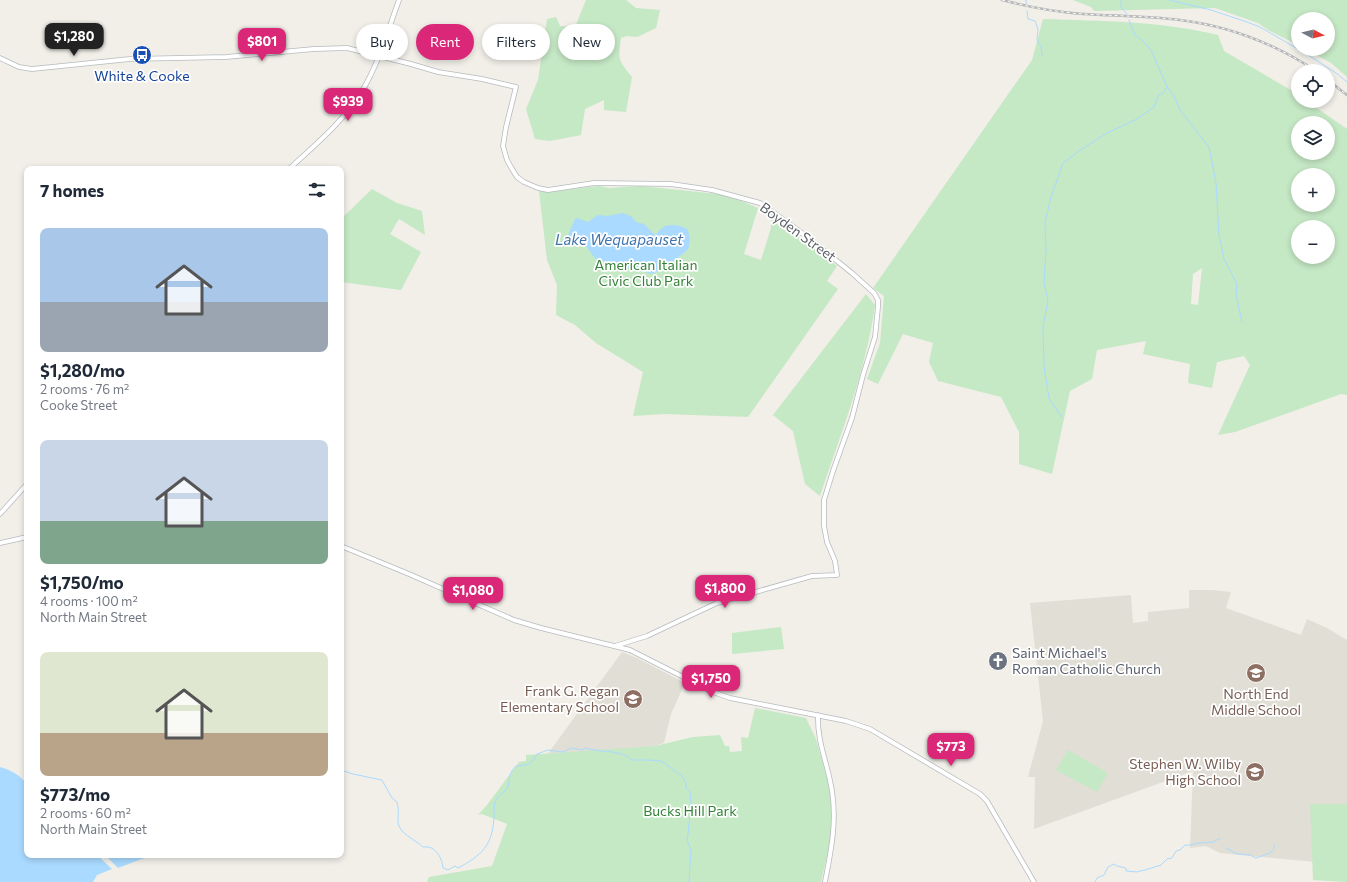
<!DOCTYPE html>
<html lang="en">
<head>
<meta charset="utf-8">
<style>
	:root { --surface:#fff; --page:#f6f6f7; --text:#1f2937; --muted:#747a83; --accent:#db2777 }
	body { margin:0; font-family:Commissioner,sans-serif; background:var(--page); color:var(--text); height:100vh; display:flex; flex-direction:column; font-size:15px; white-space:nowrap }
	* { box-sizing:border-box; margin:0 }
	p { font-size:13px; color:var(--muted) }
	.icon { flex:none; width:22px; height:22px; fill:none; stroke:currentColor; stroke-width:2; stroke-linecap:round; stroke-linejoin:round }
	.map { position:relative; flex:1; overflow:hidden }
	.details { position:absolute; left:24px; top:166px; width:320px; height:692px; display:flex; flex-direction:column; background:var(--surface); border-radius:8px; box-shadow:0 2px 6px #0003 }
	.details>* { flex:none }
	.top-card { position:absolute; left:356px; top:24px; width:380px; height:36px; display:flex; gap:8px }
	.needle { width:26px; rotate:97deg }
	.controls { position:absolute; left:1291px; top:12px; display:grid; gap:8px }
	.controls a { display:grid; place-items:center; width:44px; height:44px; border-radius:50%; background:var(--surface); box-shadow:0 2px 6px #0003; font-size:20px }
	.price { position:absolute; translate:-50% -34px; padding:0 9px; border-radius:8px; background:var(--accent); color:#fff; font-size:13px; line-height:26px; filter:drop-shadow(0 1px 2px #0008) }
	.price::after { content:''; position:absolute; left:50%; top:24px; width:12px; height:9px; margin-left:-6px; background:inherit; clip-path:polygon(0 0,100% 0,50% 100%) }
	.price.current { background:#222; color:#fff }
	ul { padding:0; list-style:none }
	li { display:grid; align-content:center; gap:8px; height:212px; padding:0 16px }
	li span { display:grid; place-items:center; height:124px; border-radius:8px; color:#555 }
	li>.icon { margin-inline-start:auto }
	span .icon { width:72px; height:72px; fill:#fffc; stroke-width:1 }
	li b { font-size:17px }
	h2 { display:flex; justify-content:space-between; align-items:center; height:48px; padding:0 16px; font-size:17px }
	.tag { padding:0 14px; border-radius:18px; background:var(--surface); box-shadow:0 2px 6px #0003; font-size:14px; line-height:36px }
	.tag.current { background:var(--accent); color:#fff }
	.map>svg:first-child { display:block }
	.education { fill:#e1ded6 }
	.green { fill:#c5e8c5; fill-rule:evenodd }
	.water { fill:#aadaff }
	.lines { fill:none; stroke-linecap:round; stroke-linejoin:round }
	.stream { stroke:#aadaff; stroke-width:1 }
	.secondary-casing { stroke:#b6babf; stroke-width:5.5 }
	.secondary { stroke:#fff; stroke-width:4 }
	.rail-casing { stroke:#b6b7b8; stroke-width:2.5 }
	.rail { stroke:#fff; stroke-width:1; stroke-dasharray:3; stroke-linecap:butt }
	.labels { text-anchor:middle; stroke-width:3.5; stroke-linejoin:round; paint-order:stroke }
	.transit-label { font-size:14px; fill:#164399; stroke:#fff }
	.street-label { font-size:14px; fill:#5f6368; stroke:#fff }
	.park-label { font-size:14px; fill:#348238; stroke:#fff }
	.worship-label { font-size:14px; fill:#5b616d; stroke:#fff; text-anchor:start }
	.education-label { font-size:14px; fill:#785e54; stroke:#fff; text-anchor:end }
	.water-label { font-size:15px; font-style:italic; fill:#4174aa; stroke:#fff }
</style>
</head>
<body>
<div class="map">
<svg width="1347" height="882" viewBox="0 0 1347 882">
	<rect width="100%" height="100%" fill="#f1efe8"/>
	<!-- education -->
	<path class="education" d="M1189 590H1213L1231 592 1226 608 1301 635 1307 619 1327 628 1347 640V865L1220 853 1206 846 1190 848 1193 771 1034 829 1035 777H1028L1043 721 1030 603 1131 595 1133 623 1148 621V612L1189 608Z
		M622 652 637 658 685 683 671 714 664 743 655 746 547 755Z"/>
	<!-- green -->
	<path class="green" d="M586 0H626L636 8 660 10 656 28 637 37 627 36 621 38C618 60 618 60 632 77L626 112 604 110V100L585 109 581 135 550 141 535 139 526 109 538 80 547 19 556 17 560 26 575 27Z
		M1073 0H1347V77L1331 63 1305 49H1328V19H1298V45L1268 30 1258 23 1215 8 1094 11 1091 7Z
		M1043 19C1101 21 1161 21 1218 35L1224 51 1289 89 1298 95V101H1307L1347 129V395L1341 394 1235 432 1218 435 1250 365 1244 356 1217 362 1212 388 1188 383 1190 364 1143 354 1146 341 1097 350 1092 379 1070 391 1052 474 1019 464V432L1001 397 938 381 929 362 933 343 903 334 878 384 867 379 880 343 884 296 873 288 1032 60ZM1298 123H1328V153H1298ZM1298 175H1328V205H1298ZM1298 227H1328V257H1298ZM1202 268 1198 305 1191 304 1193 274Z
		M599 186 609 188 640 186 728 195 758 208 744 254 761 260 771 228V215L837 266 827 281 838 289 748 417 664 414 633 416 643 372 596 343 575 325 556 315 557 285 547 260 539 191C560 193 579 187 599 186Z
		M372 189 397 203 422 211 425 235 399 219 390 234 421 252 401 290 341 282V219Z
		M866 294 875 305C866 371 841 433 820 496L805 484 793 431 773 415Z
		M781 627 784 649 732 654V633Z
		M755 708 806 718 816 739 830 788 833 830 821 882H427L429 877 492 866 507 824 482 814 478 815 487 805 519 762 526 761V755L655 746 693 737 720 735 725 746H729L730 752 742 751 741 737 748 738Z
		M1068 750 1108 773 1097 792 1056 770Z
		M1310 804H1347V882L1313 880Z"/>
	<!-- water -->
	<path class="water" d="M623 213 632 217 636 222 644 224 655 235C658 233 659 230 662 228 669 223 681 225 688 230 689 236 691 243 688 249 687 252 657 272 652 274L596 259C592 255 589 250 586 246 581 241 574 238 568 235L575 219 577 218 588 222 598 215 607 216Z
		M0 767C11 770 21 775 27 785V855H97L112 869 97 875 93 882H0Z
		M105 855H152L118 868Z"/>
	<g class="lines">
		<!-- stream -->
		<path class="stream" d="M1026 0V4
			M1121 0V7L1127 14
			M1169 0 1211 10 1247 22 1260 27 1298 49
			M1027 11 1028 19 1035 21 1038 29 1037 40 1041 47 1042 56
			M1129 20 1135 35 1145 43 1152 52 1167 87 1174 96 1180 110 1209 147 1216 183 1219 235 1224 259 1237 284 1236 295 1242 322
			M1299 49 1336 73 1347 82
			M1062 418 1049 398 1044 367 1043 326 1048 301 1044 283 1046 250 1045 222 1051 197 1063 163 1082 149 1107 133 1137 119 1154 107 1158 96 1163 93 1167 87
			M341 770 353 774 382 780 392 798 397 802C399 809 398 815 398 822 399 834 415 839 423 847 435 845 442 857 443 868L448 870 455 866 458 868C482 855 492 846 494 818 494 812 494 808 495 802 497 795 506 793 508 786 511 776 508 774 516 766 528 765 532 765 537 754L548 750 562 752 572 748 582 750 586 748C599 753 622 749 632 760H648L661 761 682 776 686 783V788L690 792 691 802 688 834 687 840 691 850 689 882
			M1226 848 1237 854 1250 855 1256 858 1270 853 1274 849V845
			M1095 882 1097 878 1104 875 1108 867 1114 864 1117 866 1126 868V871H1127L1137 872 1140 871 1145 870 1161 865 1167 859 1172 858 1176 851 1180 850 1185 845C1190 846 1193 844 1198 843 1206 842 1213 844 1218 839H1220"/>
		<defs>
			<path id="secondary" d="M0 58 19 67 32 69 130 59 226 57 314 49 347 48 411 64 438 72 482 79 516 87 506 127 503 146 507 160 512 169 517 177 524 182 538 188 548 190 594 183 671 184 712 190 760 203 806 236 852 273 874 293 878 300V307L875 337 863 375 852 418 833 471 824 500V526L827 542 835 561 837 575 812 576 717 603 647 636 615 646
				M289 169C315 145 344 121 362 91 379 63 388 30 399 0
				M0 514 27 484
				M0 543 27 537
				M341 546 409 574 514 620 541 628 630 650 713 692 730 698 846 721 870 729 980 794 987 801 1034 882
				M818 715C817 743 828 764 832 791 837 822 831 851 825 882"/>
		</defs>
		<!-- secondary casing -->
		<use href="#secondary" class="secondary-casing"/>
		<!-- secondary -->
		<use href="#secondary" class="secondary"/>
		<defs>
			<path id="rail" d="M1002 0C1029 7 1056 12 1083 14 1115 16 1148 16 1180 20 1229 26 1275 44 1316 71
				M1328 80 1347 95"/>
		</defs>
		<!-- rail casing -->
		<use href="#rail" class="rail-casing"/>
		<!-- rail -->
		<use href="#rail" class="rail"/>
	</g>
	<!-- icons -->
	<defs>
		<symbol id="bus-disc" viewBox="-11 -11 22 22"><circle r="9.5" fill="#1a4fb4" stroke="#fff"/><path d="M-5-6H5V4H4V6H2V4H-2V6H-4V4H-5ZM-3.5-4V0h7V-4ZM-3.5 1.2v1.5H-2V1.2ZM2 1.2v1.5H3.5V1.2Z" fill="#fff"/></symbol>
		<symbol id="church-disc" viewBox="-11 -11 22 22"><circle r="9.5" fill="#6b7280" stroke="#fff"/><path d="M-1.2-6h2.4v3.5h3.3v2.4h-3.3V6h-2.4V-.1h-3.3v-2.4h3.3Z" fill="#fff"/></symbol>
		<symbol id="school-disc" viewBox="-11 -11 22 22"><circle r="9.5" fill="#8d6e63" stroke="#fff"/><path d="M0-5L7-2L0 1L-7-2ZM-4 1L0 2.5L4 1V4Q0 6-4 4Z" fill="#fff"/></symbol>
	</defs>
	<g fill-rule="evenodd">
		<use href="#bus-disc" x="131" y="44" width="22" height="22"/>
		<use href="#church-disc" x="987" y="650" width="22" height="22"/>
		<use href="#school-disc" x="1245" y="662" width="22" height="22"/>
		<use href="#school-disc" x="622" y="688" width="22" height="22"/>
		<use href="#school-disc" x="1244" y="761" width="22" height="22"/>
	</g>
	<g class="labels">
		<!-- transit labels -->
		<g class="transit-label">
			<text x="142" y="81">White &amp; Cooke</text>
		</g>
		<!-- street labels -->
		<g class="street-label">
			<text transform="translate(798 232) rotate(36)" y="5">Boyden Street</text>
		</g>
		<!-- park labels -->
		<g class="park-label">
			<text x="646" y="270">American Italian<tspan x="646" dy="16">Civic Club Park</tspan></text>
			<text x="690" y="816">Bucks Hill Park</text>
		</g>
		<!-- worship labels -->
		<g class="worship-label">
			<text x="1012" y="658">Saint Michael's<tspan x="1012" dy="16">Roman Catholic Church</tspan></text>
		</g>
		<!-- education labels -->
		<g class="education-label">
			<text x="619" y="696">Frank G. Regan<tspan x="619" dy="16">Elementary School</tspan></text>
			<text x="1256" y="699" text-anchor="middle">North End<tspan x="1256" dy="16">Middle School</tspan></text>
			<text x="1241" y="769">Stephen W. Wilby<tspan x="1241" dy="16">High School</tspan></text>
		</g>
		<!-- water labels -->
		<g class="water-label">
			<text x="619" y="245">Lake Wequapauset</text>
		</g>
	</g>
</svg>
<div class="controls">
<a><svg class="needle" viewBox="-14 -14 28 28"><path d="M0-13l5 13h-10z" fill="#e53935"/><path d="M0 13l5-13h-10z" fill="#747a83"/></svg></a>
<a><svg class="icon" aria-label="locate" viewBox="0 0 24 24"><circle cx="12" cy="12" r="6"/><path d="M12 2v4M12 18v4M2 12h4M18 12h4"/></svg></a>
<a><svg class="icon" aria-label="layers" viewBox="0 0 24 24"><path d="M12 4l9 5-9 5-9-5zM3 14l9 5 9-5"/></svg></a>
<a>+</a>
<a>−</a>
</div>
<b class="price current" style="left:74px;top:57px">$1,280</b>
<b class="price" style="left:262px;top:62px">$801</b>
<b class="price" style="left:348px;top:122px">$939</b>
<b class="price" style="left:725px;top:609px">$1,800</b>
<b class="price" style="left:473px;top:611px">$1,080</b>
<b class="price" style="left:711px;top:699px">$1,750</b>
<b class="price" style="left:951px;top:767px">$773</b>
<div class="top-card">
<a class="tag">Buy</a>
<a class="tag current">Rent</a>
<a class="tag">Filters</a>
<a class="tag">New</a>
</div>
<section class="details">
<h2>7 homes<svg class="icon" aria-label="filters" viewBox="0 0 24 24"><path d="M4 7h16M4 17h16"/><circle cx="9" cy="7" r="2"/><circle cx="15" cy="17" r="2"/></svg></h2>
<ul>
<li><span style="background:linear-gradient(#a9c7e8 60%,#9aa5b1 0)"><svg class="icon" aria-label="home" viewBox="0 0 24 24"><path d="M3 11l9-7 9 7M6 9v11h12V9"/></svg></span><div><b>$1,280/mo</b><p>2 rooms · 76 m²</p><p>Cooke Street</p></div></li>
<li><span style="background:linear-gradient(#c9d6e8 65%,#7fa58c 0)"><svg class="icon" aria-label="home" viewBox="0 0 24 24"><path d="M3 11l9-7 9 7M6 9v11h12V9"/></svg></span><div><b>$1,750/mo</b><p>4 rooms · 100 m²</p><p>North Main Street</p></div></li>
<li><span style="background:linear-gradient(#dfe7d0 65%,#b9a48a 0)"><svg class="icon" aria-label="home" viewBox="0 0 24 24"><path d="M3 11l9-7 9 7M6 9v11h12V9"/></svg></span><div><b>$773/mo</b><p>2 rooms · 60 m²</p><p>North Main Street</p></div></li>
</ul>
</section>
</div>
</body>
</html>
